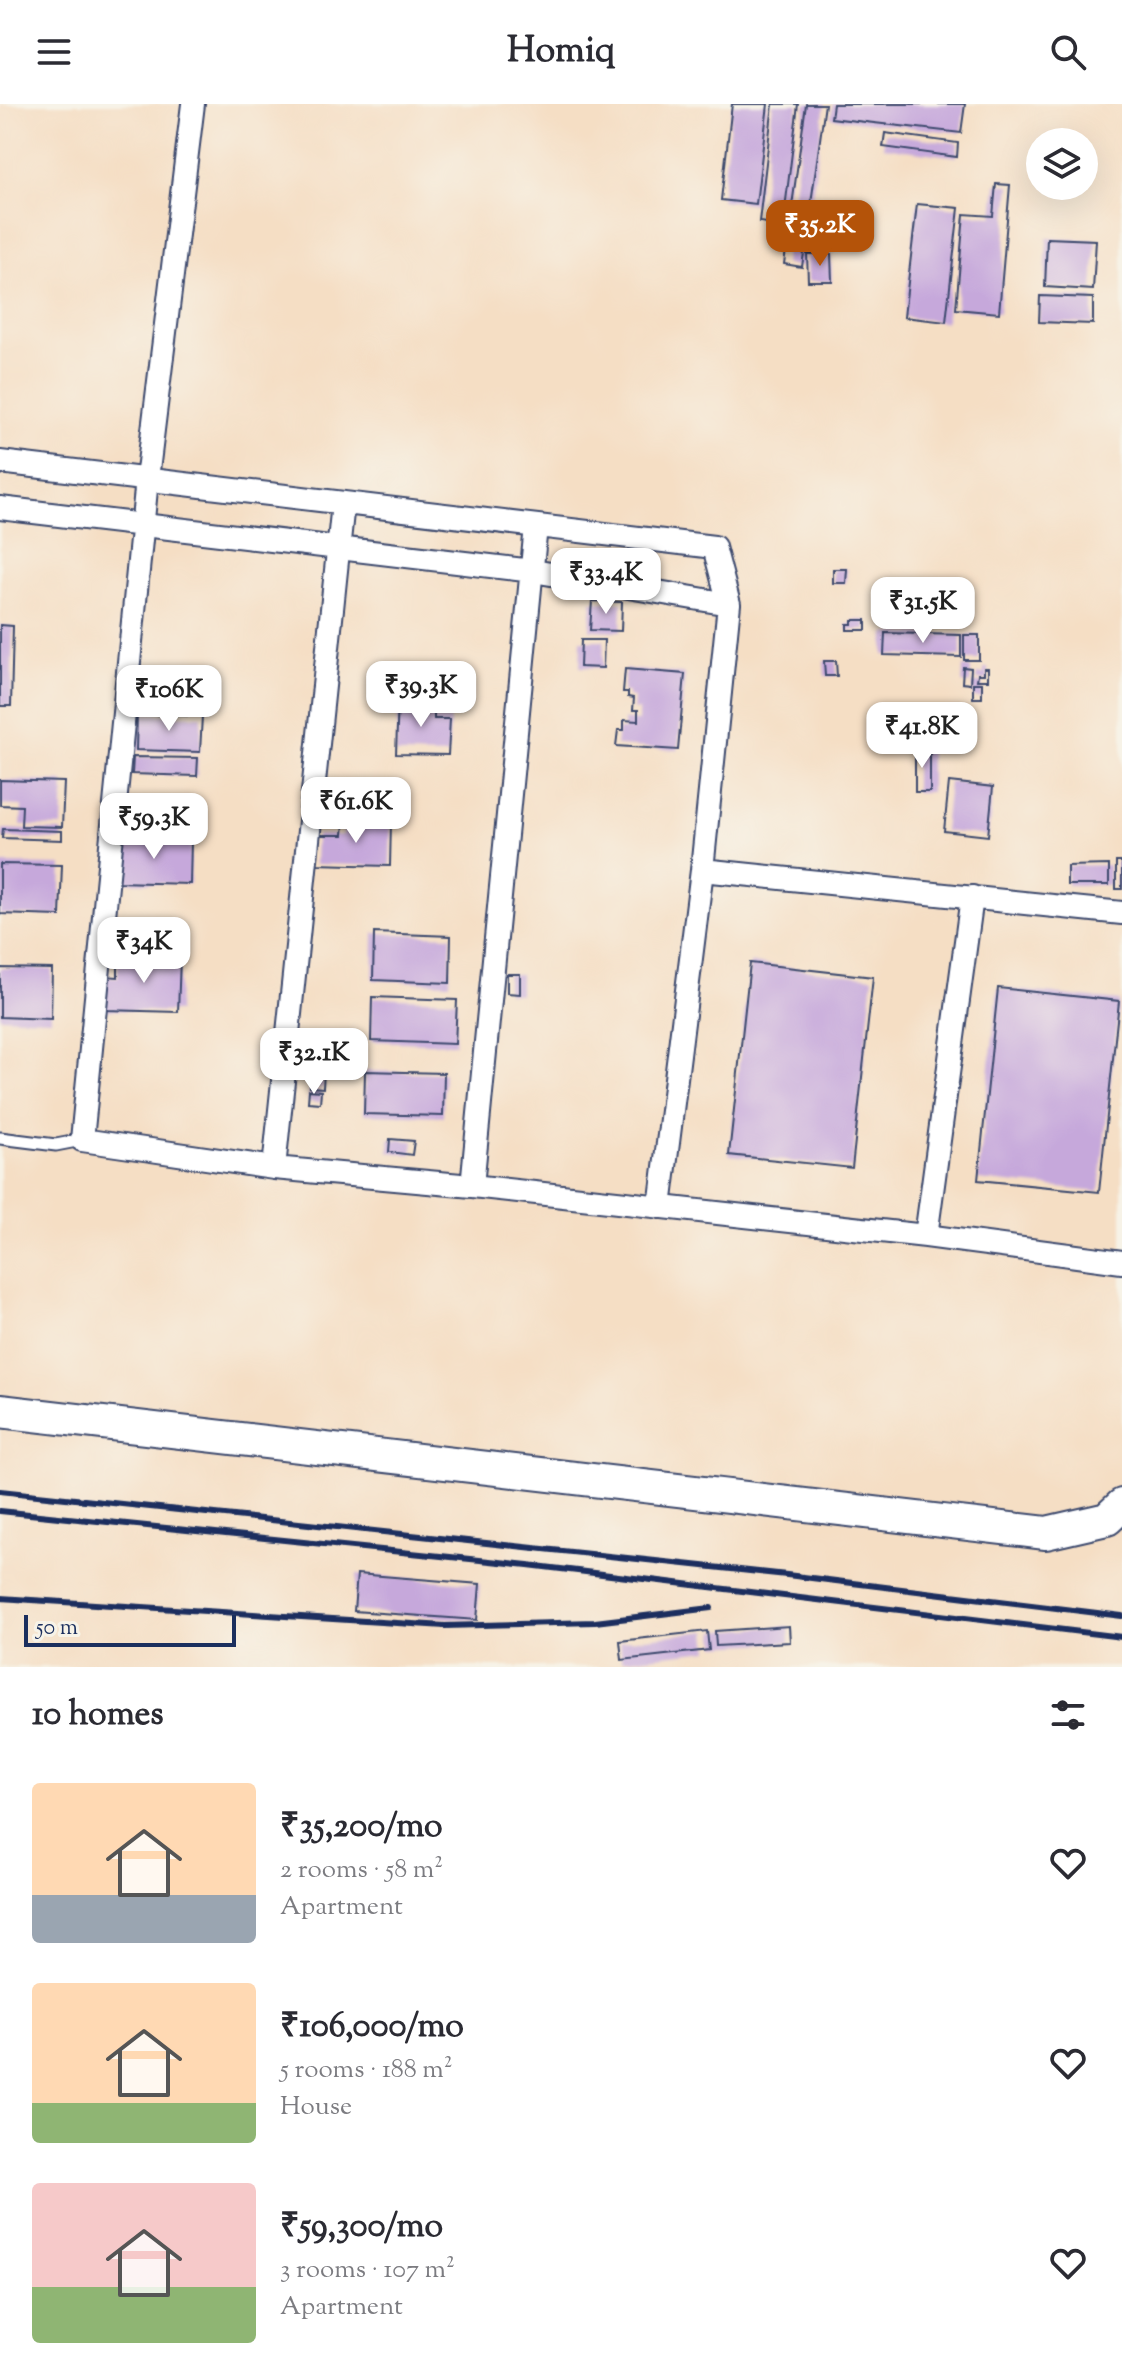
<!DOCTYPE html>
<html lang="en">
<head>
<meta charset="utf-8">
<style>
	:root { --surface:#fff; --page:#f2f2f3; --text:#2b2b33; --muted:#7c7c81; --accent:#b45309 }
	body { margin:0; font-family:"Sorts Mill Goudy",serif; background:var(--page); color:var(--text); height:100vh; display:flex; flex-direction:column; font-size:30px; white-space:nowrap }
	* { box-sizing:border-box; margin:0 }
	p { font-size:26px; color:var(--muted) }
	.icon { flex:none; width:44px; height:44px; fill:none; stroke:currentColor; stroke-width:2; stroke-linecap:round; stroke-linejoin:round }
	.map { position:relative; height:1563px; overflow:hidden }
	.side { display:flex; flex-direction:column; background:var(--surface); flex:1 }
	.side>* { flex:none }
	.fabs { position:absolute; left:1026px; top:24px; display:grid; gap:16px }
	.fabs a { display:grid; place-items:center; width:72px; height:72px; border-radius:50%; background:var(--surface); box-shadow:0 8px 32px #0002; font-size:40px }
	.scale { position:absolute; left:24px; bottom:20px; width:212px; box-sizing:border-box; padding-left:8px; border:4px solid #1b2f5e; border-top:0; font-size:22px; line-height:28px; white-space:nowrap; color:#1b2f5e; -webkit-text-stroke:6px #f7f3e8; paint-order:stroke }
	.price { position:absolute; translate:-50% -68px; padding:0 18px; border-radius:16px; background:#fff; color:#222; font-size:26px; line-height:52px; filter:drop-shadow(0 2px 4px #0008) }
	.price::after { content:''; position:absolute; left:50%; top:48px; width:24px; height:18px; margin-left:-12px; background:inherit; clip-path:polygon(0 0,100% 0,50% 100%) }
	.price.selected { background:var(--accent); color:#fff }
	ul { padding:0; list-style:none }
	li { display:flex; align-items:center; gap:24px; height:200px; padding:0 32px }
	li span { display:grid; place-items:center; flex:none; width:224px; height:160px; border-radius:8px; color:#555 }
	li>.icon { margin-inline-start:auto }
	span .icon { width:96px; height:96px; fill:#fffc; stroke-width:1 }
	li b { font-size:34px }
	h2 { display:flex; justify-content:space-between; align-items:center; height:96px; padding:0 32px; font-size:34px }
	header { display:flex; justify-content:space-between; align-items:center; height:104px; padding:0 32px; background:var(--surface); font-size:36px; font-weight:700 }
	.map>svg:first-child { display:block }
	.building { fill:#c6a8db }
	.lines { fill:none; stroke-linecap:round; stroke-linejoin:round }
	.lane-casing { stroke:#3c496d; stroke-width:15 }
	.street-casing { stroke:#3c496d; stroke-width:26 }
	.secondary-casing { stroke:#3c496d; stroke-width:36 }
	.lane { stroke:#fff; stroke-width:11 }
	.street { stroke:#fff; stroke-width:22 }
	.secondary { stroke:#fff; stroke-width:32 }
	.rail { stroke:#1b2f5e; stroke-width:6 }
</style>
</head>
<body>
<header><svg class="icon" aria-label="menu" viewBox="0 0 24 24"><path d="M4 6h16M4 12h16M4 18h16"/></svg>Homiq<svg class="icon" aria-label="search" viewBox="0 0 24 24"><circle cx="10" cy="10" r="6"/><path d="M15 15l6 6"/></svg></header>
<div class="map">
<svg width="1122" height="1563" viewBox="0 0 1122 1563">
	<rect width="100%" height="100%" fill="#f7f3e8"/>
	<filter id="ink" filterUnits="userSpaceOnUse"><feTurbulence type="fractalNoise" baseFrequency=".0125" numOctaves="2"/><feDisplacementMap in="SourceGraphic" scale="16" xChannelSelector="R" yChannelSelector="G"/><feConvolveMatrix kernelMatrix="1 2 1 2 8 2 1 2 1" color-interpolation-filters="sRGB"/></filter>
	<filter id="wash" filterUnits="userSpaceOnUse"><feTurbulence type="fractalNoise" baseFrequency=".006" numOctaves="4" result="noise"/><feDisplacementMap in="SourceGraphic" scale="32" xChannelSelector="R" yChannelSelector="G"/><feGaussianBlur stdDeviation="1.8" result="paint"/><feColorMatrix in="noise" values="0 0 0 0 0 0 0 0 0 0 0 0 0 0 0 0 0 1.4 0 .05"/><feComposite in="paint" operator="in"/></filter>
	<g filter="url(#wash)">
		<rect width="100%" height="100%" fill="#f5dec4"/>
		<g id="blocks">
			<!-- building -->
			<path class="building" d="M732 0H768L756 100 721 96Z
				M773 0H798L783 121 759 118Z
				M806 0H825L802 163 784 160Z
				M833 0H965L961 29 831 14Z
				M885 29 958 39 957 53 883 43Z
				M996 80 1010 81 999 209 956 205 964 110 993 112Z
				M917 100 959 104 946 218 904 213Z
				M1047 134 1096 136 1093 186 1045 183Z
				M807 150H831L832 177H808Z
				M1040 192 1093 194V220L1039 218Z
				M833 465H847L846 479H833Z
				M592 497 622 498 621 527 590 526Z
				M852 516H866V526H847V520H852Z
				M0 521 13 522 11 602H0Z
				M885 529 961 531V553L884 551Z
				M964 531H979V556H964Z
				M581 536H604L603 564 580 563Z
				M824 557H836L837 572H825Z
				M963 563 971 564 970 580 962 579Z
				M984 564H988V576H977L978 570H984Z
				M625 565 685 570 678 646 616 642 618 626H624V616L638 617V606H633L634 594 628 593V588H623Z
				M131 578 206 581V597L131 595Z
				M973 579H982V594H973Z
				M398 594 434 595V615H450L448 651 396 650Z
				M137 610 202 612 200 648 136 646Z
				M915 645H930V688H915Z
				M133 653 198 654 197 672 132 670Z
				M0 676 64 678 62 723 21 722 22 702 0 701Z
				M949 678 993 683 988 732 944 727Z
				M123 697 195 699 194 730 122 728Z
				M344 717 391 718 390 762 315 760 316 731H343Z
				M3 725 62 727V736L2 734Z
				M119 734 191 736 190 780 117 778Z
				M1116 758H1122V785H1116Z
				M0 760 62 761 60 812 0 810Z
				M1109 761V781H1067V762Z
				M374 829 451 832 450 879 373 876Z
				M118 852 180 854 178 908 105 906 106 872 118 873Z
				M750 859 873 873 852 1064 729 1051Z
				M0 864 52 865 51 915 0 913Z
				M507 870H520V890L507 889Z
				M998 884 1119 897 1099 1088 978 1076Z
				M372 893 457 896 455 940 371 937Z
				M311 967H324L323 984 310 983Z
				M365 967 444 969 443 1012 364 1010Z
				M309 986 321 987 320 999 308 998Z
				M390 1035 414 1037 412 1051 389 1048Z
				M357 1470 480 1480 477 1516 354 1507Z
				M789 1522 790 1538 716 1542 715 1527Z
				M707 1527 709 1546 622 1556 620 1537Z"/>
		</g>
	</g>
	<g filter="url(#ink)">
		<use href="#blocks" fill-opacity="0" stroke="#3c496d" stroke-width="2"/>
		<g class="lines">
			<defs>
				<path id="lane" d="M0 1034 56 1041 82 1036"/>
				<path id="street" d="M193 0 147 375 82 1036 274 1064 472 1082 926 1132 1122 1158
					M0 358 714 443 729 500 702 766 660 1103
					M0 404 533 467 729 500
					M702 766 1122 809
					M274 1064 343 399
					M472 1082 536 422
					M926 1132 972 793"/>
				<path id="secondary" d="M0 1307 1046 1429 1107 1415 1122 1401"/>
			</defs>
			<!-- lane casing -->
			<use href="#lane" class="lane-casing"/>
			<!-- street casing -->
			<use href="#street" class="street-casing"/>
			<!-- secondary casing -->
			<use href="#secondary" class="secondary-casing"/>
			<!-- lane -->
			<use href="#lane" class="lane"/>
			<!-- street -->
			<use href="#street" class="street"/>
			<!-- secondary -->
			<use href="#secondary" class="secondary"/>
			<!-- rail -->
			<path class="rail" d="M0 1387 787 1471 1122 1512
				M0 1407 528 1461 1122 1533
				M0 1494 445 1522 595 1518 711 1504"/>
		</g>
	</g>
</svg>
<div class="fabs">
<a><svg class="icon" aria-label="layers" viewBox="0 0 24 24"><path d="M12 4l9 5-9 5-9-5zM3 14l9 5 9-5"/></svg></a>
</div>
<div class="scale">50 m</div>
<b class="price selected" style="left:820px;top:164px">₹35.2K</b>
<b class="price" style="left:606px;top:512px">₹33.4K</b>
<b class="price" style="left:923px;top:541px">₹31.5K</b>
<b class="price" style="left:421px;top:625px">₹39.3K</b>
<b class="price" style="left:169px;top:629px">₹106K</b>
<b class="price" style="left:922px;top:666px">₹41.8K</b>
<b class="price" style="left:356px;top:741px">₹61.6K</b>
<b class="price" style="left:154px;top:757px">₹59.3K</b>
<b class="price" style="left:144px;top:881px">₹34K</b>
<b class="price" style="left:314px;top:992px">₹32.1K</b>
</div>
<section class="side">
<h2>10 homes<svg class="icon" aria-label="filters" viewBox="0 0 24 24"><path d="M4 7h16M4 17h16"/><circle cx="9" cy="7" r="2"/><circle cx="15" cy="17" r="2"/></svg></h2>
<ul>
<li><span style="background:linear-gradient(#ffd9b3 70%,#9aa5b1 0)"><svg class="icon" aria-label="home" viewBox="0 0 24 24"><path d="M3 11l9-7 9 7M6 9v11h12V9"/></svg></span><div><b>₹35,200/mo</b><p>2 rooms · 58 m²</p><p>Apartment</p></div><svg class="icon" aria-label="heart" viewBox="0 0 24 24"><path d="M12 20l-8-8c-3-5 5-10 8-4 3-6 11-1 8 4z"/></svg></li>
<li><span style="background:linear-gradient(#ffd9b3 75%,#8fb573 0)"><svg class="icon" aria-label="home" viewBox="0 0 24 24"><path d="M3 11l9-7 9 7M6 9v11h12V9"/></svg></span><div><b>₹106,000/mo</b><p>5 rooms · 188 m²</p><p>House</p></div><svg class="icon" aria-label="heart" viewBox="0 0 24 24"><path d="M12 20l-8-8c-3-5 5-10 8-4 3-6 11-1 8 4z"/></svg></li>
<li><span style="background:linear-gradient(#f6c9c9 65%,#8fb573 0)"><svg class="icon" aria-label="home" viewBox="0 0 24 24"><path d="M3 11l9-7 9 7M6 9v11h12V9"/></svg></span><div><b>₹59,300/mo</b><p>3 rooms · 107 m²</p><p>Apartment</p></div><svg class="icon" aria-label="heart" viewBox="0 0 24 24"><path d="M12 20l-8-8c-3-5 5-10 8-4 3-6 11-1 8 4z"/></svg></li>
</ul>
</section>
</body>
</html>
